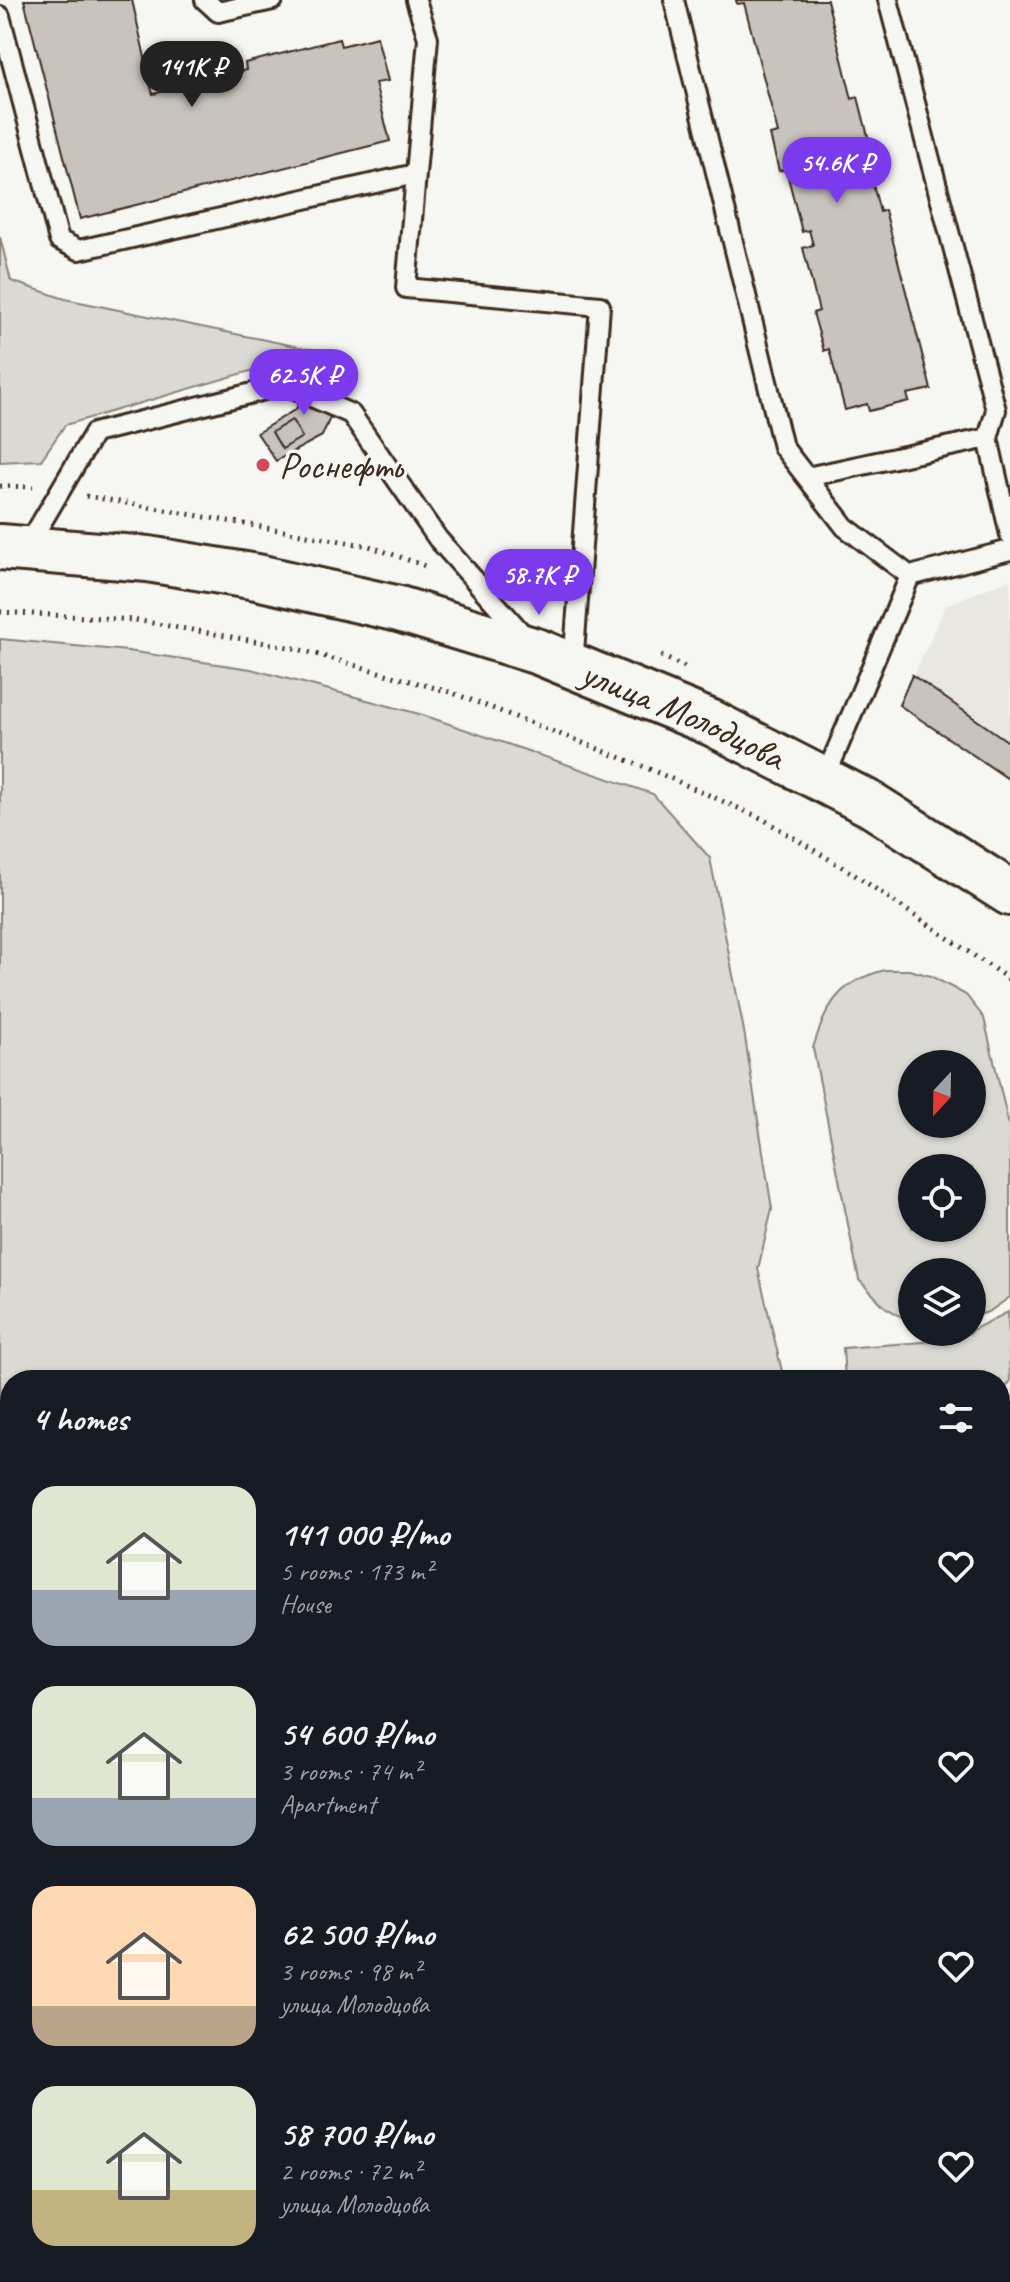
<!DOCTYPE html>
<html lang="en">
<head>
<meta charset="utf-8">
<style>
	:root { --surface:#171b24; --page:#20242c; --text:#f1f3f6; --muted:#9ea1a6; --accent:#7c3aed }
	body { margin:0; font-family:Caveat,sans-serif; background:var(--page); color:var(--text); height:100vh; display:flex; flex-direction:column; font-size:30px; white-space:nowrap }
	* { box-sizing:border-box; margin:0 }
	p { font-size:26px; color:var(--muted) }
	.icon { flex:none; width:44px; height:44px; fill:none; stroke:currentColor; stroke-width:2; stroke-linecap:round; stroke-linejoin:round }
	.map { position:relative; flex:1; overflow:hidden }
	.drawer { position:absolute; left:0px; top:1370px; width:1010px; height:912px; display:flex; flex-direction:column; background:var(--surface); border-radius:32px 32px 0 0; box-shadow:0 2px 6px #0004 }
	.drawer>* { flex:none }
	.needle { width:52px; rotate:202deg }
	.controls { position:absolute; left:898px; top:1050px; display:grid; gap:16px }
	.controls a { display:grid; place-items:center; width:88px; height:88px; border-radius:50%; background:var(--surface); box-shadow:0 2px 6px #0004; font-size:40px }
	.price { position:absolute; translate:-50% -68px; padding:0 18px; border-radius:28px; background:var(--accent); color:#fff; font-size:26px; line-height:52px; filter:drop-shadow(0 2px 4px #0008) }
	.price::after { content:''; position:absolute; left:50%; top:48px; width:24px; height:18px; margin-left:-12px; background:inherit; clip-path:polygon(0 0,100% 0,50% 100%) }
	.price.on { background:#222; color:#fff }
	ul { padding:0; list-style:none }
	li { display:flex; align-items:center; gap:24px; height:200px; padding:0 32px }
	li span { display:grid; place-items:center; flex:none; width:224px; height:160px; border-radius:24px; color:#555 }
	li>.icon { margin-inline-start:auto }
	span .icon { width:96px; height:96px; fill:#fffc; stroke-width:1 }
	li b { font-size:34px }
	h2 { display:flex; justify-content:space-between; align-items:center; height:96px; padding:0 32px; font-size:34px }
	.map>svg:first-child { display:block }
	.built { fill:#e8e7e2 }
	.green { fill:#dad9d3; stroke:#8a8278; stroke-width:2; fill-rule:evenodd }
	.building { fill:#c8c3be; stroke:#3b2a1e; stroke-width:2 }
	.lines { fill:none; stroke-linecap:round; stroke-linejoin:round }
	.lane-casing { stroke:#3b2a1e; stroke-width:24 }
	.secondary-casing { stroke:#3b2a1e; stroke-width:50 }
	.path { stroke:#3b2a1e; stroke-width:5; stroke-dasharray:2 6; stroke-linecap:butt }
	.lane { stroke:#f6f6f2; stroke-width:18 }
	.secondary { stroke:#f6f6f2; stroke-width:44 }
	.poi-dot { fill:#d1495b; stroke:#f6f6f2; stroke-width:3 }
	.labels { text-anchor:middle; stroke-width:7; stroke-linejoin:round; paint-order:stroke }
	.poi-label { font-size:38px; fill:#3b2a1e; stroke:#f6f6f2; text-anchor:start }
	.street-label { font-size:38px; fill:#3b2a1e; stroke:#f6f6f2 }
</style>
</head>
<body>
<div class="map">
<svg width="1010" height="2282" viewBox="0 0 1010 2282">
	<rect width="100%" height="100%" fill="#f6f6f2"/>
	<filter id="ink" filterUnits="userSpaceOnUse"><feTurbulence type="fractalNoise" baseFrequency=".0125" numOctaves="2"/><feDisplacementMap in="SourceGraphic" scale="16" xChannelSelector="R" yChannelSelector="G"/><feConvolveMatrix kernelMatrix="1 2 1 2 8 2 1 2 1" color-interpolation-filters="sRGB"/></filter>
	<g filter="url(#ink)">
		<!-- built -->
		<path class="built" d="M1010 579V780L900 705 946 605Z"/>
		<!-- green -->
		<path class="green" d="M0 237 11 281 65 299 319 351 65 425 41 460 0 462Z
			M0 639 128 651 251 669 423 715 653 794 710 858 744 1031 772 1209 758 1269 784 1380H10V2272H719L721 2282H9L0 2248Z
			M885 970H909L931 976 966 995 984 1018 1010 1130V1297L990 1311 972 1318V1272H912V1323L885 1307 859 1280 813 1048C827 1004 838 982 885 970ZM972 1064V1124H912V1064ZM972 1168V1228H912V1168Z
			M1008 1312 1010 1382 1000 1396V1380H845L843 1348 950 1340 972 1332V1330Z
			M1000 1613 1010 1615V1675L1000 1680Z"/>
		<!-- building -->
		<path class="building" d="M24 0H132L146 62 153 61 157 77 149 79 153 94 246 70 245 63 339 39 341 46 377 37 388 81 375 83 390 141 80 219Z
			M736 0H827L852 99 858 97 875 164 868 165 880 212 885 210 931 389 907 394 909 401 869 411 867 404 845 410 829 349 824 351 813 313 819 311 803 248 813 245 809 230 802 232 786 169 779 171 770 135 778 133 744 3 737 4Z
			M314 370 345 383 322 436 276 461 257 433 296 409Z
			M292 420 302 437 282 449 272 432Z
			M912 675 1010 743V780L899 705Z
			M1000 1484 1010 1487 1000 1525Z"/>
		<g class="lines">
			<defs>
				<path id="lane" d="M205 0 218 12 273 0
					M416 0 428 38 406 288 600 306 573 666
					M674 0 783 447 845 527 910 576 824 780
					M888 0 996 410 988 438 1010 535
					M0 16 59 240 79 250 415 174
					M807 477 988 438
					M27 547 94 433 284 385 351 414 438 539 526 638
					M910 576 1010 550"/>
				<g id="secondary">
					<path id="s1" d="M0 547 148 559 257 577 399 609 539 652 712 723 872 805 1010 893"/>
				</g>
			</defs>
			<!-- lane casing -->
			<use href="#lane" class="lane-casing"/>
			<!-- secondary casing -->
			<use href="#secondary" class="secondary-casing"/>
			<!-- path -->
			<path class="path" d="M0 486 33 487
				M86 496 369 546 428 567
				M0 612 135 620 294 648 453 693 640 765 761 818 852 873 1010 980
				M661 656 685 667
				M0 1415 10 1451
				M1000 1908 1010 1906
				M0 2150 10 2148"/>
			<!-- lane -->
			<use href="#lane" class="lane"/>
			<!-- secondary -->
			<use href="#secondary" class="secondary"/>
		</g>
	</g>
	<!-- markers -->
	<circle class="poi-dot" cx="263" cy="465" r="8"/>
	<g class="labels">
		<!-- poi labels -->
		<g class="poi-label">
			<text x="279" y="478">Роснефть</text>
		</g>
		<!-- street labels -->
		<g class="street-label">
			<text dy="13" stroke="none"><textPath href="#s1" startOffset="708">улица Молодцова</textPath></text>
		</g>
	</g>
</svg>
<div class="controls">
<a><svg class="needle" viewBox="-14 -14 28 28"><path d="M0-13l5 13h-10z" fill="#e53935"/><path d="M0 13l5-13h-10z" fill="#9ea1a6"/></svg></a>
<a><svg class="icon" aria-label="locate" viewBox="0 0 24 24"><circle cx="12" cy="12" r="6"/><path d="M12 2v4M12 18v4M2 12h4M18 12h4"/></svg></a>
<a><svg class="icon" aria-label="layers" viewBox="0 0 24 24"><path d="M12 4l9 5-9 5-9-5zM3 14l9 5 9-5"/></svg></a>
</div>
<b class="price on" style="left:192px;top:109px">141K ₽</b>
<b class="price" style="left:837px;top:205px">54.6K ₽</b>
<b class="price" style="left:304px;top:417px">62.5K ₽</b>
<b class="price" style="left:539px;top:617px">58.7K ₽</b>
<section class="drawer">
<h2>4 homes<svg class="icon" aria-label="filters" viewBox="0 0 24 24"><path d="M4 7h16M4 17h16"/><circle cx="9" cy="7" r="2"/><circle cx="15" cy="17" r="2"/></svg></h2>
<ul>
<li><span style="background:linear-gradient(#dfe7d0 65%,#9aa5b1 0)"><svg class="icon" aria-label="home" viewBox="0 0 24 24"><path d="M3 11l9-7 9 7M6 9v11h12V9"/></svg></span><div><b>141 000 ₽/mo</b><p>5 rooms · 173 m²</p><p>House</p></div><svg class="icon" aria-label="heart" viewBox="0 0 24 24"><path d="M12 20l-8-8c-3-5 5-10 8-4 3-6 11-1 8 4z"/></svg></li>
<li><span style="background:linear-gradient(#dfe7d0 70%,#9aa5b1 0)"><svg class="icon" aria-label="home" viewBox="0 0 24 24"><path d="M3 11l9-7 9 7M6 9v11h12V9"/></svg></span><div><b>54 600 ₽/mo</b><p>3 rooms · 74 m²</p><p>Apartment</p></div><svg class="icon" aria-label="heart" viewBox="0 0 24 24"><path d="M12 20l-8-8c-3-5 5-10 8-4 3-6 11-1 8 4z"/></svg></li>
<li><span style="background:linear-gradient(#ffd9b3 75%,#b9a48a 0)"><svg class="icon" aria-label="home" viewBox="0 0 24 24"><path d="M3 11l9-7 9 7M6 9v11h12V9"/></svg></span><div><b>62 500 ₽/mo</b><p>3 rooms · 98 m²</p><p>улица Молодцова</p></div><svg class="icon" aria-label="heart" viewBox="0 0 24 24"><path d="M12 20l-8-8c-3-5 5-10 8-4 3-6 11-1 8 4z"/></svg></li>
<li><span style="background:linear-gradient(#dfe7d0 65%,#c2b280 0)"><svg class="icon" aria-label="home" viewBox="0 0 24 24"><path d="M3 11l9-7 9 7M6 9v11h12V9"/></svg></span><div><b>58 700 ₽/mo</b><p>2 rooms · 72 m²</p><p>улица Молодцова</p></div><svg class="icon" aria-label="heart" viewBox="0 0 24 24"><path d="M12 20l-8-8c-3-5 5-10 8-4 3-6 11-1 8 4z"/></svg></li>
</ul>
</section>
</div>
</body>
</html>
